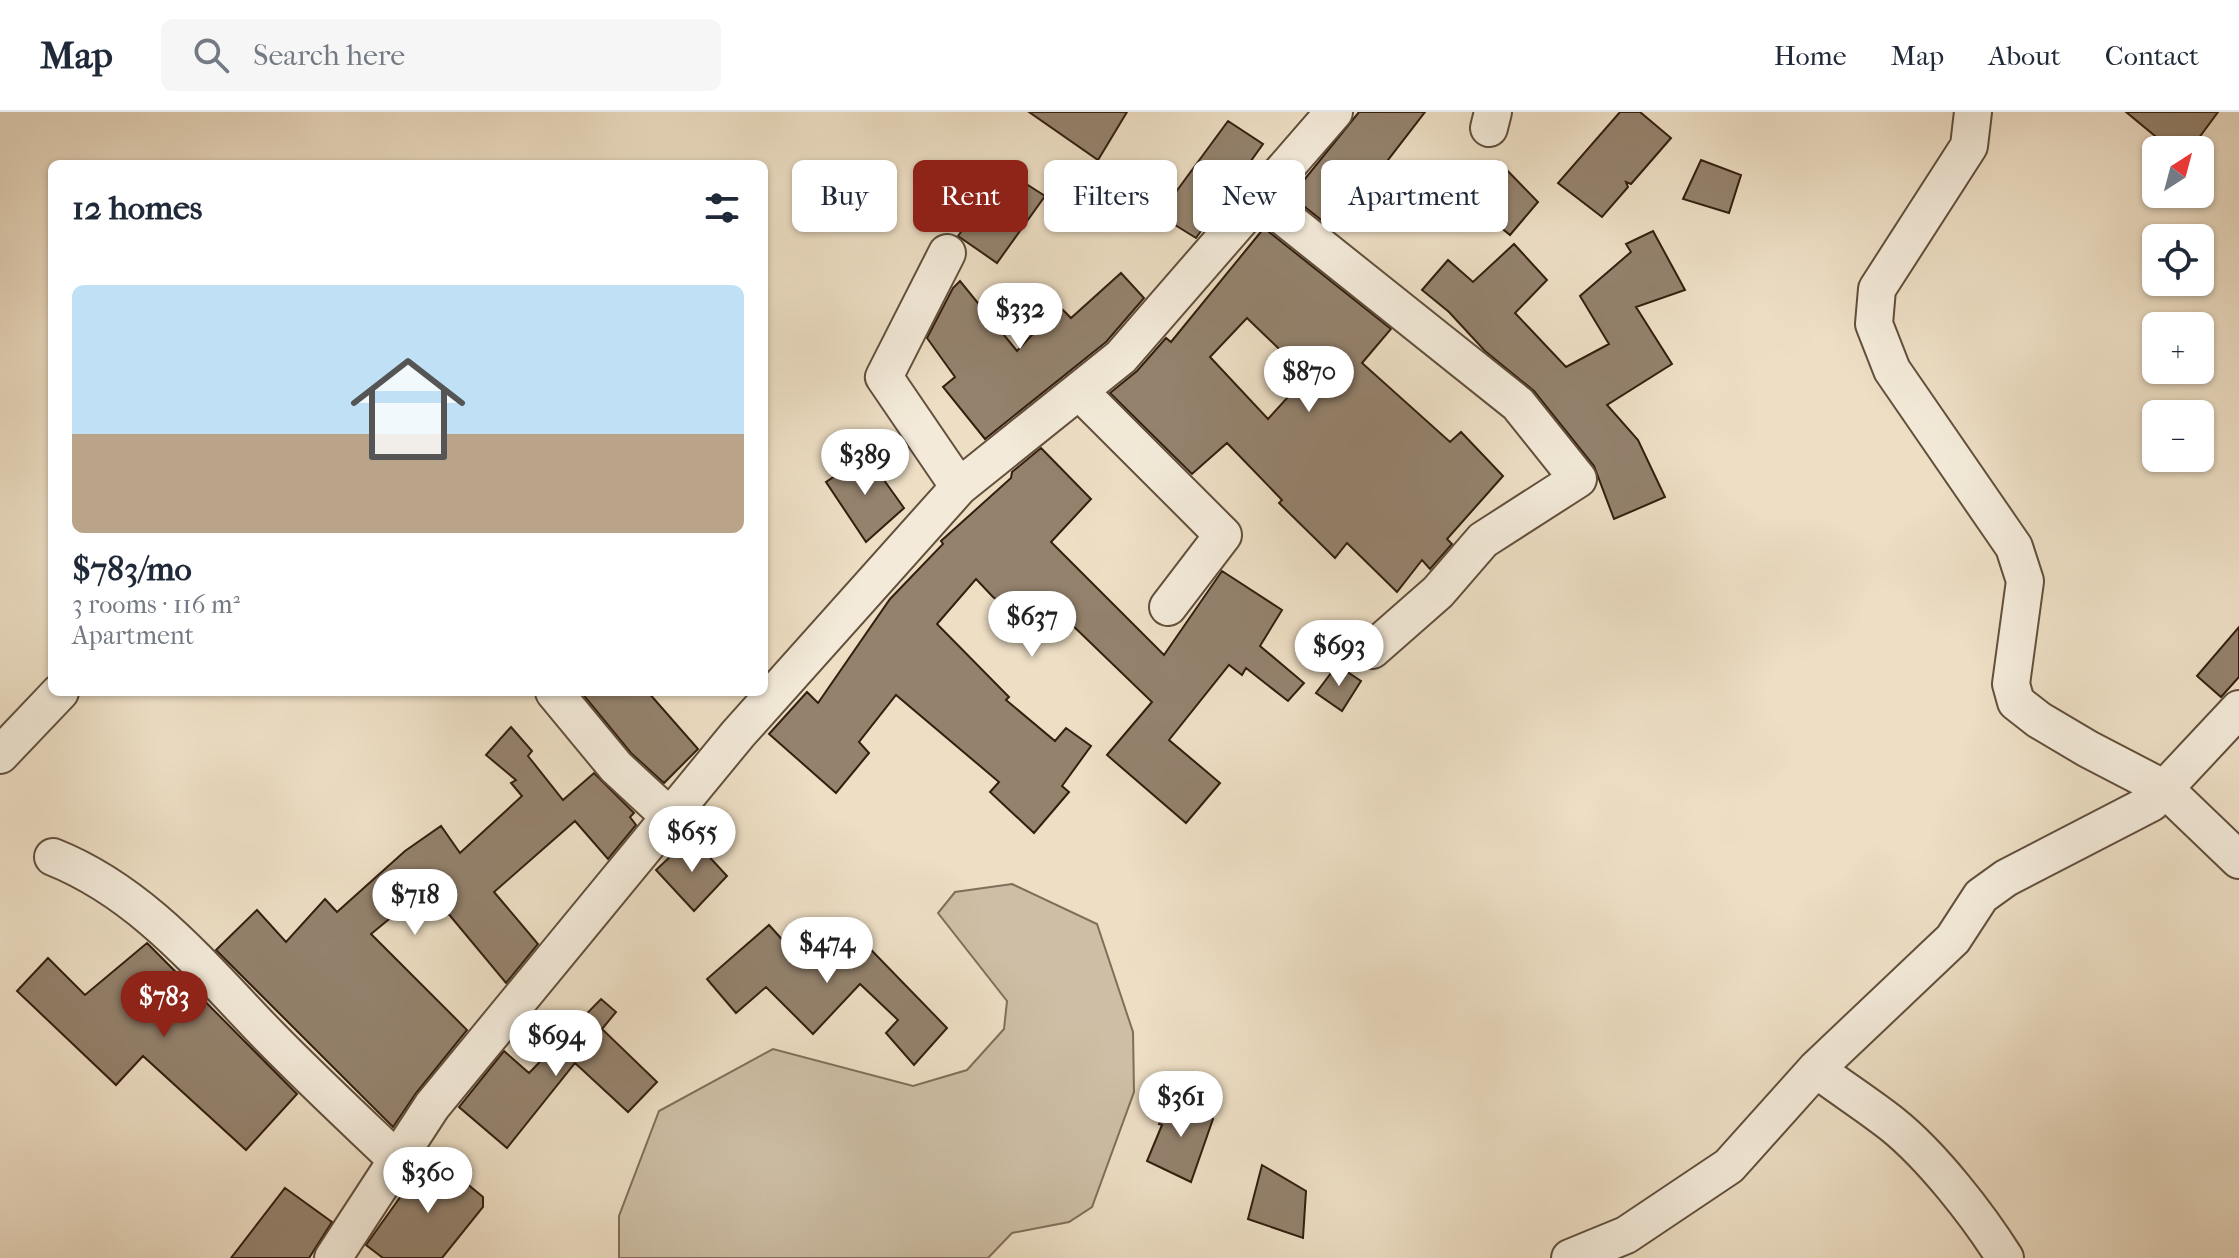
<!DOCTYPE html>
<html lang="en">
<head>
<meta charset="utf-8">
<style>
	:root { --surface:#fff; --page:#f6f6f7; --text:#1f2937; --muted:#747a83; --line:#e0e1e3; --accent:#8f2418 }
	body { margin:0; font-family:"IM FELL French Canon",serif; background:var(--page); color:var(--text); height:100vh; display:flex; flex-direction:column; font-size:30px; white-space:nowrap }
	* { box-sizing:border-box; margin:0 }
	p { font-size:26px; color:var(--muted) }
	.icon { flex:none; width:44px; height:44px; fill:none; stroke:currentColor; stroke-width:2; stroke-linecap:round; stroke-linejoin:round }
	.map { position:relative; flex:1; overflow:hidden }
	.panel { position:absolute; left:48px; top:48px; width:720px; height:536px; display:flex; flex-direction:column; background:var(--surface); border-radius:12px; box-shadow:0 2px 6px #0004 }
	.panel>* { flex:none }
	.hud { position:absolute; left:792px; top:48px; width:760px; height:72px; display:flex; gap:16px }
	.needle { width:52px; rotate:36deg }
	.controls { position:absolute; left:2142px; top:24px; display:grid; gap:16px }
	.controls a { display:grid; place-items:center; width:72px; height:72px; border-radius:12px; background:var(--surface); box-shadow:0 2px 6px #0004; font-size:40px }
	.price { position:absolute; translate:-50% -68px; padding:0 18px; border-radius:28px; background:#fff; color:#222; font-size:26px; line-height:52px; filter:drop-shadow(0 2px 4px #0008) }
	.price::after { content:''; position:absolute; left:50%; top:48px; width:24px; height:18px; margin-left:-12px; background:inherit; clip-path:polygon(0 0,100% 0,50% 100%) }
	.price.selected { background:var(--accent); color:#fff }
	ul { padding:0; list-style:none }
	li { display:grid; align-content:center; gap:16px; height:424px; padding:0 24px }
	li+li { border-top:2px solid var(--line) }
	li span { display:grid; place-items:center; height:248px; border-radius:12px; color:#555 }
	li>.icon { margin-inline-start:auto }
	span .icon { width:144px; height:144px; fill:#fffc; stroke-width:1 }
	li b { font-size:34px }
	h2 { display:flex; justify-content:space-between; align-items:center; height:96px; padding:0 24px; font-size:34px }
	.chip { padding:0 28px; border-radius:12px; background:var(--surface); box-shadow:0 2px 6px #0004; font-size:28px; line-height:72px }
	.chip.selected { background:var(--accent); color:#fff }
	header { display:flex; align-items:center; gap:48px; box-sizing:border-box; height:112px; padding:0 40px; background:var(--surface); border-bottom:2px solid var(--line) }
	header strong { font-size:38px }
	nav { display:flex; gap:44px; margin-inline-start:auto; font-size:28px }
	.search { width:560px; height:72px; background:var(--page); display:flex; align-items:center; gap:20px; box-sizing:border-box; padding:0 28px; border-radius:12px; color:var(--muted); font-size:30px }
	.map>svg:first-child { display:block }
	.green { fill:#cdbea5; stroke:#806e5a; stroke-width:2 }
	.building { fill:#94826d; stroke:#331f0f; stroke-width:2; fill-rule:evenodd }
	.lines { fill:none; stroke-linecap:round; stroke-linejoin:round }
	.minor-casing { stroke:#624f3c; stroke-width:40 }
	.minor { stroke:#f3ead9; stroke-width:36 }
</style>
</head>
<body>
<header>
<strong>Map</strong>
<div class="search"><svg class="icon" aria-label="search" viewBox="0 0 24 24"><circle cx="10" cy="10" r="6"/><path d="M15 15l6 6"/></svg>Search here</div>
<nav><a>Home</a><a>Map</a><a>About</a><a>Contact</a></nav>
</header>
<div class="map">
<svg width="2239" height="1146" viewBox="0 0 2239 1146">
	<rect width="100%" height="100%" fill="#eddec4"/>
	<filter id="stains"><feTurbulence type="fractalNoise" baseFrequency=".0025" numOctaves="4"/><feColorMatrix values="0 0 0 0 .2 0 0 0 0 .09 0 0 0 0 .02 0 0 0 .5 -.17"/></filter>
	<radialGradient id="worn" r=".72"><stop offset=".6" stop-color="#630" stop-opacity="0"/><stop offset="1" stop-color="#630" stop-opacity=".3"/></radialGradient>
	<!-- green -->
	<path class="green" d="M1012 772 1097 812 1133 920 1134 980 1092 1095 1069 1110 1012 1121 988 1146H619V1104L659 999 773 937 913 974 967 958 1004 917 1007 889 938 801 955 780Z"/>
	<!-- building -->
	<path class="building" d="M1029 0H1127L1098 48Z
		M1359 0H1425L1334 118 1291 84Z
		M1620 0H1640L1671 26 1631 72 1626 70 1628 75 1602 105 1558 71Z
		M2126 0H2218L2190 38H2172Z
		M1228 9 1263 32 1196 126 1159 103Z
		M1701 48 1741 63 1729 101 1683 87Z
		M1498 49 1538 90 1510 123 1471 91Z
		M1006 59 1045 84 997 151 958 124Z
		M1264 116 1391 217 1362 251 1450 330 1461 320 1503 364 1447 427 1452 432 1430 457 1422 448 1397 480 1347 431 1335 446 1279 391 1282 388 1227 331 1192 362 1110 281 1137 259 1166 226 1171 230ZM1247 206 1307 264 1268 307 1210 245Z
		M1653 119 1685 178 1636 195 1672 252 1607 293 1638 328 1665 385 1614 407 1594 354 1534 279 1485 239 1449 200 1422 178 1448 148 1473 170 1514 132 1547 168 1515 201 1566 255 1609 232 1580 184 1631 140 1626 132Z
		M1121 161 1144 186 1106 230 985 327 943 275 955 265 927 226 953 176 960 169 1017 239 1059 194 1071 206Z
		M1041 336 1091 387 1051 430 1164 543 1222 459 1282 498 1260 534 1304 571 1288 589 1246 556 1242 563 1229 553 1169 628 1220 671 1186 711 1107 643 1152 590 1067 508 1052 528 993 485 976 467 937 512 1009 585 1006 588 1055 629 1066 616 1091 634 1062 674 1069 680 1034 721 990 680 999 670 896 583 859 630 869 641 836 681 769 622 807 580 818 591 890 487 943 432 941 429 1011 366 1012 360Z
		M866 343 904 396 866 430 826 370Z
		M2239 515V565L2221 585 2197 564Z
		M1337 553 1361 569 1342 599 1316 581Z
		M581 580H648L698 637 664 671 631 641Z
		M511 615 532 639 528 644 563 688 594 661 634 701 630 705 636 713 608 747 575 709 494 780 538 832 506 871 427 776 371 822 467 918 416 981 393 1015 216 838 257 798 286 830 325 787 337 800 405 739 441 714 460 741 522 684 511 671 516 668 486 643Z
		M691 725 727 764 694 799 656 758Z
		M845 811 947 916 914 953 886 921 898 908 860 872 813 922 766 875 736 901 707 867 769 813 806 854Z
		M147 831 297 982 246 1038 143 944 116 973 17 879 48 846 85 883Z
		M601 887 616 900 602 917 657 970 628 1000 575 951 507 1036 459 995 504 939 529 961Z
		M1175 983 1213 1007 1191 1070 1147 1049 1162 1013 1159 1012Z
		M431 1042 483 1085V1095L442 1146H383L366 1133Z
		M1262 1053 1306 1079 1303 1126 1248 1107Z
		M285 1076 332 1110 309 1146H231Z"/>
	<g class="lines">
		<defs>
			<path id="minor" d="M1973 0 1969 34 1877 177 1874 212 1892 258 2014 435 2025 469 2011 572 2016 590 2039 608 2088 637 2165 677 2239 748
				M1489 16 1493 0
				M1260 86 1518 292 1578 367 1483 428 1438 480 1372 538
				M947 141 884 265 959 375
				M1079 279 1223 423 1168 495
				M554 580 616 655 670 705
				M0 643 60 580
				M53 745C143 781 203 856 269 924 310 966 354 1007 397 1048
				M1816 957C1841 976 1868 993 1892 1012 1932 1044 1978 1103 2005 1146
				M333 1146 432 994 738 622 959 375 1121 245 1334 0
				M1570 1146 1626 1123 1729 1054 1816 957 1953 827 1981 784 2006 766 2151 691 2239 597"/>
		</defs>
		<!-- minor casing -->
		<use href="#minor" class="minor-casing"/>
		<!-- minor -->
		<use href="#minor" class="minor"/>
	</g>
	<rect width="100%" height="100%" filter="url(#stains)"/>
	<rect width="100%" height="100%" fill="url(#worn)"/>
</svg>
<div class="controls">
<a><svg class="needle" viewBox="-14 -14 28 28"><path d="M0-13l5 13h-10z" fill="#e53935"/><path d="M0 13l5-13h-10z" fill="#747a83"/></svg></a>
<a><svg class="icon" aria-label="locate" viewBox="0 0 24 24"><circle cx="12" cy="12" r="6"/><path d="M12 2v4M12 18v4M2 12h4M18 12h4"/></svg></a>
<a>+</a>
<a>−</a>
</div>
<b class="price" style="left:1020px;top:239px">$332</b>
<b class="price" style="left:1309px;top:302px">$870</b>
<b class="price" style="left:865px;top:385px">$389</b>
<b class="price" style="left:1032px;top:547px">$637</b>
<b class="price" style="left:1339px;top:576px">$693</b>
<b class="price" style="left:692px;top:762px">$655</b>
<b class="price" style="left:415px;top:825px">$718</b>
<b class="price" style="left:827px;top:873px">$474</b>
<b class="price selected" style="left:164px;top:927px">$783</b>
<b class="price" style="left:556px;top:966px">$694</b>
<b class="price" style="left:1181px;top:1027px">$361</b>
<b class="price" style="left:428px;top:1103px">$360</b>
<div class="hud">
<a class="chip">Buy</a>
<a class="chip selected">Rent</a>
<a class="chip">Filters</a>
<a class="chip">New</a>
<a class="chip">Apartment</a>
</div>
<section class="panel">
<h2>12 homes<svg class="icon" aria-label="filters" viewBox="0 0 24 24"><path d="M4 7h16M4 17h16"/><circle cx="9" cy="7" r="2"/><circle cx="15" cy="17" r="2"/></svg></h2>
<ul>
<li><span style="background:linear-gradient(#bfe0f5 60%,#b9a48a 0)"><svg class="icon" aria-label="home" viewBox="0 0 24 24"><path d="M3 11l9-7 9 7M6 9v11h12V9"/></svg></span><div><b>$783/mo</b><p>3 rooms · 116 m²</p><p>Apartment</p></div></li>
</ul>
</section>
</div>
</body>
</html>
